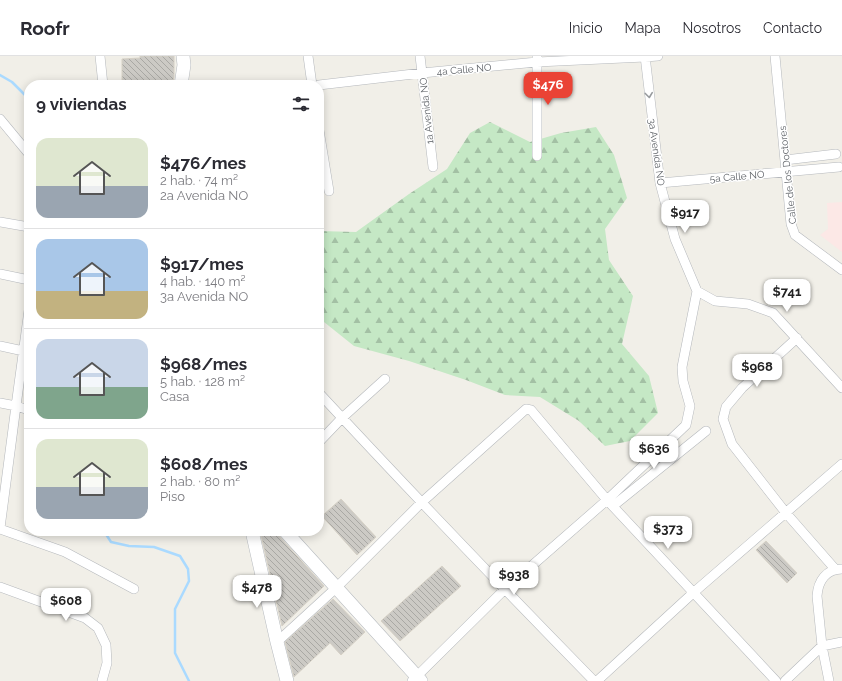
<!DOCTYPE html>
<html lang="es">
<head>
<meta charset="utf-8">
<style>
	:root { --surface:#fff; --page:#f7f7f7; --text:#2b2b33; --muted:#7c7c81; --line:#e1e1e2; --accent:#ea4335 }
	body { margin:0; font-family:Raleway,sans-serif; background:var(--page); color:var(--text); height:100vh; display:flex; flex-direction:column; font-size:15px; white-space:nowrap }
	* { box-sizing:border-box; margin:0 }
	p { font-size:13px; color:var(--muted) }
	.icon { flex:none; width:22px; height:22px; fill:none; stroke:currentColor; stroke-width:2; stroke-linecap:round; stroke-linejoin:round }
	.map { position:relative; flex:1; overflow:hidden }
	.details { position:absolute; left:24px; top:24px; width:300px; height:456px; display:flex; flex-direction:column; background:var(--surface); border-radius:16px; box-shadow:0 2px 10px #0003 }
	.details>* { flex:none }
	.price { position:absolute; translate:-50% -34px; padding:0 9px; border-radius:8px; background:#fff; color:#222; font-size:13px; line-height:26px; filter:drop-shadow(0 1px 2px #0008) }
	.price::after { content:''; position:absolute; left:50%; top:24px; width:12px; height:9px; margin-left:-6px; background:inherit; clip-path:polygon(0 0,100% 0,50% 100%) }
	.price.selected { background:var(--accent); color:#fff }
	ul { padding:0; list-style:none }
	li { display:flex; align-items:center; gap:12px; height:100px; padding:0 12px }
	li+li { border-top:1px solid var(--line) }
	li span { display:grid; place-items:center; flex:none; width:112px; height:80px; border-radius:12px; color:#555 }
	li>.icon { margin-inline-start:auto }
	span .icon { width:48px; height:48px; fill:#fffc; stroke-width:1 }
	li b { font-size:17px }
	h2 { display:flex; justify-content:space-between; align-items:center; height:48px; padding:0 12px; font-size:17px }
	header { display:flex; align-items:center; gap:24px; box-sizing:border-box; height:56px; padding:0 20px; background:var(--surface); border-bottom:1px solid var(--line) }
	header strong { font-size:19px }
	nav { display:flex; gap:22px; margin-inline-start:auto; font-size:14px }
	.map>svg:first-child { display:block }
	.medical { fill:#fce8e6 }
	.forest { fill:url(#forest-firs) }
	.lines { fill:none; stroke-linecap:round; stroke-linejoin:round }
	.stream { stroke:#aadaff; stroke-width:2.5 }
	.building { fill:url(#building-back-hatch); stroke:#d6d1c6 }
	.street-casing { stroke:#b5b8bc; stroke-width:10 }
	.secondary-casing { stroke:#b6babf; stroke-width:14 }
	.street { stroke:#fff; stroke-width:9 }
	.secondary { stroke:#fff; stroke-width:13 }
	.oneway { stroke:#979a9d }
	.labels { text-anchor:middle; stroke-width:3; stroke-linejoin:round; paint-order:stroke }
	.street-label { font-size:10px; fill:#5f6368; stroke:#fff }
</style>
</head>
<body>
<header>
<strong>Roofr</strong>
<nav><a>Inicio</a><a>Mapa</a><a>Nosotros</a><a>Contacto</a></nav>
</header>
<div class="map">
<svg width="842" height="625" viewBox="0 0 842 625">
	<defs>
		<pattern id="forest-firs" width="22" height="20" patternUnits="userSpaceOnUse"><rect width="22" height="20" fill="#c5e8c5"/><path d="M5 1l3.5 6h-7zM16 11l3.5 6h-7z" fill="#a3c0a4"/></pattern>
		<pattern id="building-back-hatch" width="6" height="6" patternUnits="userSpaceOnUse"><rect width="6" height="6" fill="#cccac5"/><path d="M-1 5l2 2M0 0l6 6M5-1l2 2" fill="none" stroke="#a9a8a4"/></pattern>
	</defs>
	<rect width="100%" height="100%" fill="#f1efe8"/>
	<!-- medical -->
	<path class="medical" d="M842 146V196L820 179 828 173 827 147Z"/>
	<!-- forest -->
	<path class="forest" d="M490 66 530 86 561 77 596 71 614 99 627 142 605 173 609 204 633 240 622 288 649 320 658 357 630 385 605 390 579 365 540 341 505 339 466 324 409 305 354 290 319 262V175L356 176 409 138 447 113 470 77Z"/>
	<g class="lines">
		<!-- stream -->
		<path class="stream" d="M0 19 12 26 29 43
			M104 475 111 486 129 490 154 491 180 500 188 513 189 525 175 553V597L189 625"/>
	</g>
	<!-- building -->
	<path class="building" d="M140 0H174V21L173 26 122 28V3L140 2Z
		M341 443 376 481 357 499 322 460Z
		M260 475H277L279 480 324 530 282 570Z
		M766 485 797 517 787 527 756 494Z
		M442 510 461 530 400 585 381 565Z
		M333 543 365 576 341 599 330 587 294 621 285 586Z"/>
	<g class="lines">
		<defs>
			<path id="street" d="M100 0 103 29
				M308 0 312 29
				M420 0 433 111
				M645 0 660 127 675 183 697 235
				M775 0 791 168 795 179 842 214
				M537 1V100
				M319 29 422 17 537 6 645 1 658 0
				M0 63 29 98
				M319 74 329 135
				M785 104 836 98
				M660 127 839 111
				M0 166 29 171
				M0 218 29 224
				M697 235 715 245 748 248 773 257 842 332
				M797 282 742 332 726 351 723 363 732 388 786 457 835 513
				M0 290 28 296
				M319 337C409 434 501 530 594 625
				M0 347 16 350 29 354
				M319 386 342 362 385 323
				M613 450 706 375
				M0 472 16 350 29 254
				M0 473 65 496 134 533
				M0 531 85 562 98 572 106 589 107 607 102 625
				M277 586 336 532 421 447 526 353 531 354 607 444 776 625
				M412 625 504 534 607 444 686 369 690 350 683 325 682 311 697 235
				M597 625 693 537 842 408
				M785 625 822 590 842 586
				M829 625 822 590 817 540C818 525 826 513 842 513"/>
			<path id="secondary" d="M181 29 184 9 183 0
				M252 475 277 586 287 625
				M285 475 421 625"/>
		</defs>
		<!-- street casing -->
		<use href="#street" class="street-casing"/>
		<!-- secondary casing -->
		<use href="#secondary" class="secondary-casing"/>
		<!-- street -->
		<use href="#street" class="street"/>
		<!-- secondary -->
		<use href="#secondary" class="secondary"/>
	</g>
	<!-- one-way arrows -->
	<defs><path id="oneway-chevron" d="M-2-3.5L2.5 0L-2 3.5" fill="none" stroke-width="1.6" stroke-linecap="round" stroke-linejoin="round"/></defs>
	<use class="oneway" href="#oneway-chevron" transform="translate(649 39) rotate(83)"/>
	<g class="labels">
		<!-- street labels -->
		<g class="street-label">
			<text transform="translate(464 13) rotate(-5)" y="4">4a Calle NO</text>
			<text transform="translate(426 55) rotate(-96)" y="4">1a Avenida NO</text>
			<text transform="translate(657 96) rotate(82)" y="4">3a Avenida NO</text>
			<text transform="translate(787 119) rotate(-96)" y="4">Calle de los Doctores</text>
			<text transform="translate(737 120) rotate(-5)" y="4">5a Calle NO</text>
		</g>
	</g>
</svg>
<b class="price selected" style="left:548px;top:50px">$476</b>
<b class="price" style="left:685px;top:178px">$917</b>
<b class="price" style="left:787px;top:257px">$741</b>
<b class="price" style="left:757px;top:332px">$968</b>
<b class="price" style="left:654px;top:414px">$636</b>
<b class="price" style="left:668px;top:494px">$373</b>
<b class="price" style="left:514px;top:540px">$938</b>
<b class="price" style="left:257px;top:553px">$478</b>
<b class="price" style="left:66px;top:566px">$608</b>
<section class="details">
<h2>9 viviendas<svg class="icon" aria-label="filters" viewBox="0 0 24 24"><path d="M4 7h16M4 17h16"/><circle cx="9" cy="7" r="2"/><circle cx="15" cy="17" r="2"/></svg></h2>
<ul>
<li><span style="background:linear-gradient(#dfe7d0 60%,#9aa5b1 0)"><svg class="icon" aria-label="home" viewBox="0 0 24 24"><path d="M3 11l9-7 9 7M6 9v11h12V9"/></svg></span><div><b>$476/mes</b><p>2 hab. · 74 m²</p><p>2a Avenida NO</p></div></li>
<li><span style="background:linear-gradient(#a9c7e8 65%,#c2b280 0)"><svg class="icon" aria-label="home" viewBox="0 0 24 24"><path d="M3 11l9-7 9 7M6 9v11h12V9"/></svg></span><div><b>$917/mes</b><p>4 hab. · 140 m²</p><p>3a Avenida NO</p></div></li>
<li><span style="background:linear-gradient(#c9d6e8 60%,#7fa58c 0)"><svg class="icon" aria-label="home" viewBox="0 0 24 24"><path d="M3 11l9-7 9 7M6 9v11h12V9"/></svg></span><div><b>$968/mes</b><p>5 hab. · 128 m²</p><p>Casa</p></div></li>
<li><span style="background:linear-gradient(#dfe7d0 60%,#9aa5b1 0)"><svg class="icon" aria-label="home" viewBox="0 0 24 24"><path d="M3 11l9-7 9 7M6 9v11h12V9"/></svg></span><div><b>$608/mes</b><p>2 hab. · 80 m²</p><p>Piso</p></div></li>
</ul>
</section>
</div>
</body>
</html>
